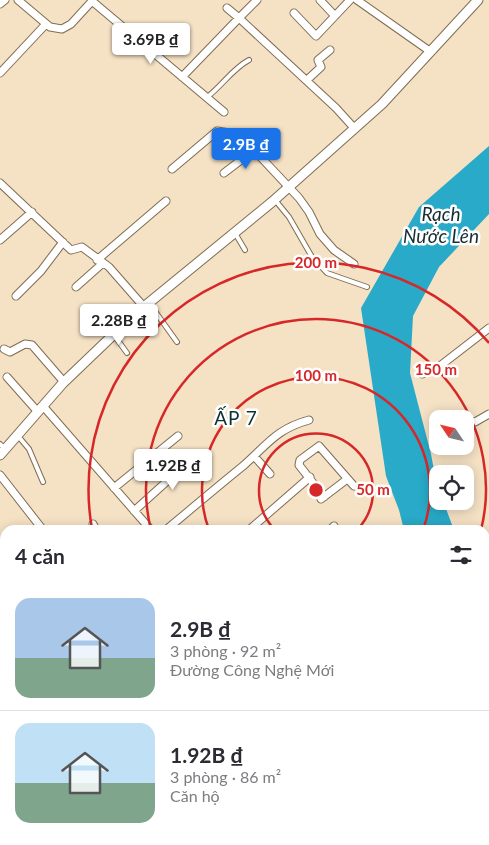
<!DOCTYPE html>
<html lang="vi">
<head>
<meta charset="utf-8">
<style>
	:root { --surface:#fff; --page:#f7f7f7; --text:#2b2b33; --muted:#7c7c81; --line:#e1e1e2; --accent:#1a73e8 }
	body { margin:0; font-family:Lato,sans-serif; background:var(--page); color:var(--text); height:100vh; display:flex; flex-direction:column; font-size:19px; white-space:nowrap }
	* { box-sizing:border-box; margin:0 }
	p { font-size:16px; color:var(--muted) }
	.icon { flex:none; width:28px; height:28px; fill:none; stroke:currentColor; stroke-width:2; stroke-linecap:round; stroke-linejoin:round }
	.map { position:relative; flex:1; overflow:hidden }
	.drawer { position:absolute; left:0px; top:525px; width:490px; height:320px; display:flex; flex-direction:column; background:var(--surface); border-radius:15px 15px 0 0; box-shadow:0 2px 12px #0003 }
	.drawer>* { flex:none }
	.needle { width:32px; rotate:305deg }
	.buttons { position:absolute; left:429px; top:410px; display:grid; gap:10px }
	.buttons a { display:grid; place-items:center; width:45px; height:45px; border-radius:10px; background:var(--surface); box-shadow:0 2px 12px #0003; font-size:25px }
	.price { position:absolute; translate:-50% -42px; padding:0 11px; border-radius:5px; background:#fff; color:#222; font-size:16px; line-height:32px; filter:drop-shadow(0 1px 2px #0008) }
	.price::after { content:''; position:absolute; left:50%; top:30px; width:15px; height:11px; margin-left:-8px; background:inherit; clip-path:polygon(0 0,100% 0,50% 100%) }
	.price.current { background:var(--accent); color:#fff }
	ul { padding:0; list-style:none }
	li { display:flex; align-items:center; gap:15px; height:125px; padding:0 15px }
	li+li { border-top:1px solid var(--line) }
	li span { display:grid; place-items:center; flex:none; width:140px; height:100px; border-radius:15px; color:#555 }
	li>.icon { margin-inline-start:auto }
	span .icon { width:60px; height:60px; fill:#fffc; stroke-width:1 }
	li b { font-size:21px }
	h2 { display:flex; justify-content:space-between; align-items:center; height:60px; padding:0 15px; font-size:21px }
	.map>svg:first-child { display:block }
	.water { fill:#28aac8 }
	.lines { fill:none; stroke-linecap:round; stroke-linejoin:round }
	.service-casing { stroke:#7e6d53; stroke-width:6 }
	.minor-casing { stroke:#7e6d53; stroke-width:9 }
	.tertiary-casing { stroke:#7e6d53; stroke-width:11 }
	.service { stroke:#fff; stroke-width:4 }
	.minor { stroke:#fff; stroke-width:7 }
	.tertiary { stroke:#fff; stroke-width:9 }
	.ring { fill:none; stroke:#d62828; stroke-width:2.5 }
	.labels { text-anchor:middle; stroke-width:5; stroke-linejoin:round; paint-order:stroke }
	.water-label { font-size:19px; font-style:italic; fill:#182d33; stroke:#fff }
	.neighbourhood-label { font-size:19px; letter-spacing:1px; fill:#0d3133; stroke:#fff }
	.centre { fill:#d62828; stroke:#fff; stroke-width:2.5 }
	.ring-label { font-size:15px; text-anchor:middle; font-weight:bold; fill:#d62828; stroke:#fff; stroke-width:5; stroke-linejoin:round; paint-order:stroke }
</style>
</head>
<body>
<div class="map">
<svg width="489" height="845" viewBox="0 0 489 845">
	<rect width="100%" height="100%" fill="#f5e1c4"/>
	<!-- water -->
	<path class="water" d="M489 146V214L439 267 413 316 410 373 431 454 437 486 438 501H443L454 530H404L399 510 386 476 361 308 419 207Z"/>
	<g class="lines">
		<defs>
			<path id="service" d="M206 98C222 86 232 69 249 60
				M275 200 289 217 312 257 327 273 367 287
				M235 233 245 250
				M149 303 177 342
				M114 335 127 353
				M18 436 29 449 43 482
				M0 444 5 449
				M0 808 5 803"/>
			<path id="minor" d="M18 0 50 27 62 29 71 24 93 0
				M257 0 239 18 336 108 355 129
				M320 0 335 16
				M357 0 431 52
				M92 1 224 112
				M0 4 5 0
				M294 13 316 36 350 0
				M0 73 46 24
				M182 77 239 18 227 8
				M307 80 321 67 318 60 330 50
				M172 169 217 131 236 134 254 150 299 198 309 212 320 234 334 250 354 264
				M224 173 254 150
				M0 183 71 250 82 247 109 267 144 307
				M0 240 32 212
				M97 260 166 201
				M76 287 103 263
				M16 296 41 271 63 242
				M4 349 10 352 25 344 32 345 64 382
				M422 374 436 369 489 328
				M7 377 38 412
				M43 406 151 530
				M469 421 475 422 489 414
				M254 456 270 474
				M0 475 43 530
				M114 488 178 436
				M324 497 299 465 300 460 319 446 354 486
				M321 499 346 480
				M134 511 197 454
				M93 524 96 530
				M166 530C191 509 217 487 243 466 267 445 276 429 309 420
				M249 530 310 477
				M330 530 334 526
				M0 561 5 566
				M485 566 489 565
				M0 600 5 607
				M485 627 489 626
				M0 628 5 633
				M485 649V714
				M0 694 5 690
				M0 717 5 722
				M133 840 139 845
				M245 840 246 845
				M302 840 303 845
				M58 845 63 840
				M91 845 98 840
				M118 845 124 840
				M154 845 162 840
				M207 845 216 840
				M260 845 272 840
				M467 845V840"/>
			<path id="tertiary" d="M0 455 63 383 134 315 272 202 382 104 478 0"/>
		</defs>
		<!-- service casing -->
		<use href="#service" class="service-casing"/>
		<!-- minor casing -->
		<use href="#minor" class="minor-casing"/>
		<!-- tertiary casing -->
		<use href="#tertiary" class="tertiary-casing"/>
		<!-- service -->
		<use href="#service" class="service"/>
		<!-- minor -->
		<use href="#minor" class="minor"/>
		<!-- tertiary -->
		<use href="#tertiary" class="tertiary"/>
	</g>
	<!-- distance rings -->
	<g class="ring">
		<path d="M275 530A57 57 0 1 1 357 530"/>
		<path d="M209 530A114 114 0 1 1 423 530"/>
		<path d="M151 530A170 170 0 1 1 481 530"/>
		<path d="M92 529A227 227 0 0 1 489 343"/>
	</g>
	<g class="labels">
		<!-- water labels -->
		<g class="water-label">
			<text x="441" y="221">Rạch<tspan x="441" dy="22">Nước Lên</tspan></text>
		</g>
		<!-- neighbourhood labels -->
		<g class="neighbourhood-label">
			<text x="236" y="425">ẤP 7</text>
		</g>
	</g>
	<circle cx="316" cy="490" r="8" class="centre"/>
	<g class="ring-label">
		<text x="316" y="268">200 m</text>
		<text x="436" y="375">150 m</text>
		<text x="316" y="381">100 m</text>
		<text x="373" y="495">50 m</text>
	</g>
</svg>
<div class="buttons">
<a><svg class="needle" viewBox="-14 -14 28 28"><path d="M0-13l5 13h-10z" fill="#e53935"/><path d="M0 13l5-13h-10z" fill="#7c7c81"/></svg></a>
<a><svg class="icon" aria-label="locate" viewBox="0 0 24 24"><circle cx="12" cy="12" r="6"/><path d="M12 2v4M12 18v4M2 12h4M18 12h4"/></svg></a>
</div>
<b class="price" style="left:151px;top:65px">3.69B ₫</b>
<b class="price current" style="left:246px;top:170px">2.9B ₫</b>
<b class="price" style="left:119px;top:346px">2.28B ₫</b>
<b class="price" style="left:173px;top:491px">1.92B ₫</b>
<section class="drawer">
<h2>4 căn<svg class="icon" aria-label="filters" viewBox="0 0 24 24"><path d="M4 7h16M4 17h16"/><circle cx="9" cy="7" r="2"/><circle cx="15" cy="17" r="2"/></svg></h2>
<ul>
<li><span style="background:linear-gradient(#a9c7e8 60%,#7fa58c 0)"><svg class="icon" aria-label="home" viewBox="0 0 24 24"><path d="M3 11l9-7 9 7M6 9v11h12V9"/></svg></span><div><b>2.9B ₫</b><p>3 phòng · 92 m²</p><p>Đường Công Nghệ Mới</p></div></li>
<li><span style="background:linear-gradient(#bfe0f5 60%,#7fa58c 0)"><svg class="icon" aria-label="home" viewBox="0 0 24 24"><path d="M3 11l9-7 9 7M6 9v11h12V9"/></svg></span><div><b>1.92B ₫</b><p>3 phòng · 86 m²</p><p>Căn hộ</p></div></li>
</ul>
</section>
</div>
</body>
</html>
